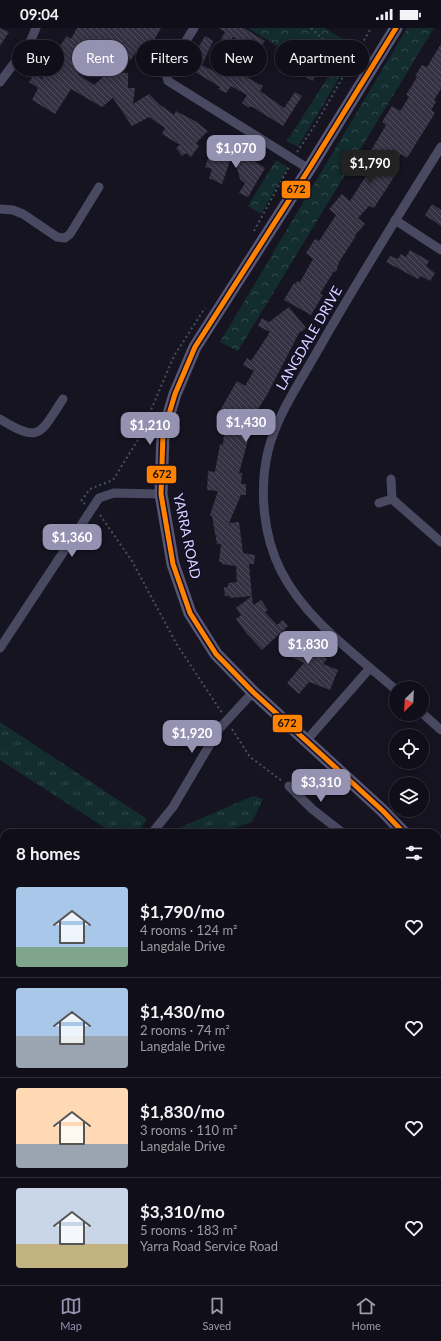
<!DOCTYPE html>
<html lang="en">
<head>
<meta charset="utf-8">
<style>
	:root { --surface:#100f19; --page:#191822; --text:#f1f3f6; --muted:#9c9ca2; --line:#302f38; --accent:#9591b1 }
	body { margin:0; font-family:Lato,sans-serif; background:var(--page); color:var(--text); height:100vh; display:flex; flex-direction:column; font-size:15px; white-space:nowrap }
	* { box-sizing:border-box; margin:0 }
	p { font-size:13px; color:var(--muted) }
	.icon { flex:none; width:22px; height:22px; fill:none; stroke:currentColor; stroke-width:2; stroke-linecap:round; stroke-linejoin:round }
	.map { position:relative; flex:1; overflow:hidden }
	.side { position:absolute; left:0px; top:801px; width:441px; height:456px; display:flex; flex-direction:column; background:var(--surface); border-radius:12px 12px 0 0; box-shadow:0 2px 10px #0003,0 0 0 1px var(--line) }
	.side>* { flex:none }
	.top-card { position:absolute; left:12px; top:12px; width:417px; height:36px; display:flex; gap:8px }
	.needle { width:26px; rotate:204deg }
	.fabs { position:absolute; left:389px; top:653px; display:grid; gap:8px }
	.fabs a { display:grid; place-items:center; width:40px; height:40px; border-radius:50%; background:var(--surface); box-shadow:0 2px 10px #0003,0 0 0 1px var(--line); font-size:20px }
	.price { position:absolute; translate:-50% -34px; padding:0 9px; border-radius:8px; background:var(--accent); color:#fff; font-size:13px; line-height:26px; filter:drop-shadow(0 1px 2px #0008) }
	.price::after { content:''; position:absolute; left:50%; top:24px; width:12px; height:9px; margin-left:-6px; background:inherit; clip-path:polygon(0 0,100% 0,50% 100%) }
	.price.on { background:#222; color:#fff }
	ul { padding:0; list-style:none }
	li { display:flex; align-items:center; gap:12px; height:100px; padding:0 16px }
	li+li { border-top:1px solid var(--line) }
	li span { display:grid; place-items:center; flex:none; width:112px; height:80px; border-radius:4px; color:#555 }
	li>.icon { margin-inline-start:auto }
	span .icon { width:48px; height:48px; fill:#fffc; stroke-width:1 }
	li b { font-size:17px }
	h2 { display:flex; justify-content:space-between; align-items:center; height:48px; padding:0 16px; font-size:17px }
	.pill { padding:0 14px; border-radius:18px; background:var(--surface); box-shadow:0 2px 10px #0003,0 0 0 1px var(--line); font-size:14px; line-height:36px }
	.pill.on { background:var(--accent); color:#fff }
	.status { display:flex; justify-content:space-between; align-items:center; height:28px; padding:0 20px; background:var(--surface); direction:ltr }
	.status svg { height:11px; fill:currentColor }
	.tab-bar { display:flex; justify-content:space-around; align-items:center; height:56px; border-top:1px solid var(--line); background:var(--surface); font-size:11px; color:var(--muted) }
	.tab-bar a { display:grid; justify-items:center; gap:2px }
	.tab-bar .on { color:var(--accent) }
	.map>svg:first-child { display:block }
	.grass { fill:url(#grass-tufts) }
	.park { fill:url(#park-crowns) }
	.building { fill:url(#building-back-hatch) }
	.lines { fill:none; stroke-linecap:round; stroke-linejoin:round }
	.path { stroke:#44505f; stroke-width:2; stroke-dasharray:2 3; stroke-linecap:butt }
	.lane { stroke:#4a4962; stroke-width:4.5 }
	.street { stroke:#4a4962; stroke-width:9 }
	.secondary { stroke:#575674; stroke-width:13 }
	.bus-1-casing { stroke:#130f26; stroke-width:8 }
	.bus-1 { stroke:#ff8200; stroke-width:5 }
	.labels { text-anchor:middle; stroke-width:3; stroke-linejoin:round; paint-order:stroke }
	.street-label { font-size:14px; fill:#d9d4ff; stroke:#130f26 }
	.line-badge { stroke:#130f26; stroke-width:1.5 }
	.pale-badge-label { font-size:11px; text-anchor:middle; font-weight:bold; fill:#111 }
</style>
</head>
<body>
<div class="status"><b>09:04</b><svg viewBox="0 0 49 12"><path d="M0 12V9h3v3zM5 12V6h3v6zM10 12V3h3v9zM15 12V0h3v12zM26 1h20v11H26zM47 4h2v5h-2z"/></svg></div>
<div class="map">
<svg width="441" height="1257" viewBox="0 0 441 1257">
	<defs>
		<pattern id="grass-tufts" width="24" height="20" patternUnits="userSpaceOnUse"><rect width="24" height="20" fill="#132c2d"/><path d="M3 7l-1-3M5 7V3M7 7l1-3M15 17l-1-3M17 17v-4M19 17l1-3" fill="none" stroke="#354a4c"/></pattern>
		<pattern id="park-crowns" width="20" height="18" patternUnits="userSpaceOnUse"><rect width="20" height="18" fill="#132c2d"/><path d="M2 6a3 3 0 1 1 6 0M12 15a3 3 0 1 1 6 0" fill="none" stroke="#354a4c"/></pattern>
		<pattern id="building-back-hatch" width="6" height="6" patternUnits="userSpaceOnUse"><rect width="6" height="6" fill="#343243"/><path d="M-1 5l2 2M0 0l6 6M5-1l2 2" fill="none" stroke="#514f5f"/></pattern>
	</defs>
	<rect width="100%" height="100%" fill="#161421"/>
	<!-- grass -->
	<path class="grass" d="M0 694 147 791 138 805H113L0 732Z
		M253 768 263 771 252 794 220 805H167Z"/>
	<!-- park -->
	<path class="park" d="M248 0H325L357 20 298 119 287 113 328 49Z
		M407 0H434L238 323 220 314Z
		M276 132 288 139 261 186 248 178Z"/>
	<!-- building -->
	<path class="building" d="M0 0 9 4 0 18Z
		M77 0H161L148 23 154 26 148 33 135 25 131 32 119 26 124 15 102 21 97 17 78 46 94 57 107 45 111 49 115 44 128 45V60H135L133 76 149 66 159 76 174 87 176 83 195 93 208 103 196 115 199 118 191 129 186 125 182 128 176 120 180 117 162 106 165 100 149 89 132 98 113 70 102 79 71 61 55 86 32 72 38 60 29 54 34 46 42 51 51 39 43 33 48 25 55 16 59 19 67 8 71 11Z
		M219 0H244L265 13 257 24 233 9 229 15 221 11 225 4Z
		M205 8 213 13 202 37 217 45 224 33 240 43 239 45 263 58 260 63 284 80 295 64 302 68 283 98 251 78 249 80 242 75 247 67 238 62 231 58 226 65 218 61 220 59 187 39Z
		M441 16V61L434 72 436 74 431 82 435 85 407 130 401 126 393 139 398 143 374 180 369 178 358 190 365 196 355 207 356 208 339 234 336 244 334 243 320 266 323 267 311 287 284 272 294 255 296 256 297 253 300 254 313 231 306 225 315 211 319 213 336 187 329 181 342 166 350 173 366 148 359 143 386 97 382 94 392 78 400 83 409 69 406 67 417 49 415 48 422 37 427 39Z
		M284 25 316 44 313 53 298 45 296 49 284 42 287 37 280 32Z
		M226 115 265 140 248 169 239 165 245 155 240 151 233 124 222 156 209 150 212 141 205 139 209 128 221 131Z
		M432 176 441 182V198L425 187Z
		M410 222 429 233 426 238 435 245 430 253 421 248 418 251 386 234 390 228 398 231 401 226 406 229Z
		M289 279 306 300 299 305 267 367 249 395 248 412 239 445H242L241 456H246V467H241L229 495 239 494 243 525 255 527 254 536H249L252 568 230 570V568H225L224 559H228V555L237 554 236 538 222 536V534H219L221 516H217L212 488 210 487 218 463 207 462 208 443 215 444 220 416 223 417 225 394 224 388 218 386 237 353 245 358 254 343 243 337 247 330 251 333 270 304 258 298 262 290 269 294Z
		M252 568 253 577 261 572 268 582 265 584 277 597 283 592 288 598 262 622 247 606 236 591 241 587 236 580Z
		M290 603 301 608 300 610 317 625 318 624 327 631 323 636 338 642 330 662 309 654 299 666 287 655 304 635 280 623Z"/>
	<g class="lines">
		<!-- path -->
		<path class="path" d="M311 0 350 37
			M297 124 317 94 371 0
			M254 203 289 139
			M85 476 81 473 90 461 113 452 139 410 174 328 205 280
			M100 487 132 533 176 615 222 685
			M232 701 250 729 282 753"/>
		<!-- lane -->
		<path class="lane" d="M382 1257V1253"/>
		<!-- street -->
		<path class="street" d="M194 0 166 45 168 53 309 141
			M0 54 30 14 36 0
			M0 181 13 182 23 186 57 209 65 210 70 206 99 159
			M395 192 441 222
			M0 391C40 416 40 406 63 371
			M392 471 441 514
			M379 475 392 471 391 451
			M0 620 99 470 114 465 161 466
			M396 662C355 626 306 592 281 543 263 507 259 462 268 423 277 387 300 354 318 322 357 253 399 186 441 119
			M422 685 441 702
			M306 713 370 640
			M289 758 312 781 343 805
			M152 805 173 779 219 701 253 664
			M437 871 441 874
			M0 957 4 959
			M437 1033 441 1035
			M0 1045 4 1039
			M437 1091 441 1084
			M437 1116 441 1118
			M0 1139 4 1143
			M141 1253 147 1257"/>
		<!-- secondary -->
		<path class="secondary" d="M396 0 309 141 195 319 175 366 163 406 161 466 173 536 190 585 216 626 253 664 383 783 404 805
			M437 841 441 846
			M437 1166 441 1161
			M437 1188 441 1178
			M405 1257V1253
			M419 1257V1253"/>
		<defs>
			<path id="bus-1" d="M396 0 309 141 195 319 175 366 163 406 161 466 173 536 190 585 216 626 253 664 383 783 404 805"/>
		</defs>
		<!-- bus-1 casing -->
		<use href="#bus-1" class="bus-1-casing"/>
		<!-- bus-1 -->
		<use href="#bus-1" class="bus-1"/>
	</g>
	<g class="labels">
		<!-- street labels -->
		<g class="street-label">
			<text transform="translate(309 310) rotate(-60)" y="5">LANGDALE DRIVE</text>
			<text transform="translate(187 508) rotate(78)" y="5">YARRA ROAD</text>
		</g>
	</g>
	<g class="line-badge">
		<rect x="281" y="152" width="30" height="19" rx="4" fill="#ff8200"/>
		<rect x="146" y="437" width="31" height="19" rx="4" fill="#ff8200"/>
		<rect x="272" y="686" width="31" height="19" rx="4" fill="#ff8200"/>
	</g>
	<g class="pale-badge-label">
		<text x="296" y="165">672</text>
		<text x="162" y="450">672</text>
		<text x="287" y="699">672</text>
	</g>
</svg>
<div class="fabs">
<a><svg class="needle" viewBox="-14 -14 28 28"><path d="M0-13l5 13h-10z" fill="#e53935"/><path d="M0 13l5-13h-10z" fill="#9c9ca2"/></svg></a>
<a><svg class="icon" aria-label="locate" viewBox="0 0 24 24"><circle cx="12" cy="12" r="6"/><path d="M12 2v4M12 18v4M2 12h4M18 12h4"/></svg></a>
<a><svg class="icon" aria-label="layers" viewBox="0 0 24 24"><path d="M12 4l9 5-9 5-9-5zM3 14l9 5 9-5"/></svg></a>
</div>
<b class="price" style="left:236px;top:141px">$1,070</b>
<b class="price on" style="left:370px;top:156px">$1,790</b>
<b class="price" style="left:246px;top:415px">$1,430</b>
<b class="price" style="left:150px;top:418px">$1,210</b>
<b class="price" style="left:72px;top:530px">$1,360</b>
<b class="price" style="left:308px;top:637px">$1,830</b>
<b class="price" style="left:192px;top:726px">$1,920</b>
<b class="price" style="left:321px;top:775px">$3,310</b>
<div class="top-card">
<a class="pill">Buy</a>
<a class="pill on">Rent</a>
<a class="pill">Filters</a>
<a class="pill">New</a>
<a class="pill">Apartment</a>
</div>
<section class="side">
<h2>8 homes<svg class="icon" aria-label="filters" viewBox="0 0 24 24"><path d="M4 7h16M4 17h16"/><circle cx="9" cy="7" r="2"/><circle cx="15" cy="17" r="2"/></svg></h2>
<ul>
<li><span style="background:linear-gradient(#a9c7e8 75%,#7fa58c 0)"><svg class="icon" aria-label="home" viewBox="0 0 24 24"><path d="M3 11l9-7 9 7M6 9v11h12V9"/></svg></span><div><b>$1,790/mo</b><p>4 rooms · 124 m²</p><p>Langdale Drive</p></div><svg class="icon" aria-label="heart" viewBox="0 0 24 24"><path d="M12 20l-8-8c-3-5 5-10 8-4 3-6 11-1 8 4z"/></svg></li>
<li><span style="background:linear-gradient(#a9c7e8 60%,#9aa5b1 0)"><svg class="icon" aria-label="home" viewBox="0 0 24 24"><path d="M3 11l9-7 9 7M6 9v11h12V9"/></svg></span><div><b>$1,430/mo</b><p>2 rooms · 74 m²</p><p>Langdale Drive</p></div><svg class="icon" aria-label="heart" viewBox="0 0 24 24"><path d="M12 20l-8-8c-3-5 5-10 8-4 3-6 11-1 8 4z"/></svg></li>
<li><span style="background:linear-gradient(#ffd9b3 70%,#9aa5b1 0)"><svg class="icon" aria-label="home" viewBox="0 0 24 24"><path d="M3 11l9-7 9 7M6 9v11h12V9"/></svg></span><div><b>$1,830/mo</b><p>3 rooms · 110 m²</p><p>Langdale Drive</p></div><svg class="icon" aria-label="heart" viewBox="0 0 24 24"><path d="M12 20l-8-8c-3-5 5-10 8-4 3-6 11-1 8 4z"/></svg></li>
<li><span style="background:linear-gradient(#c9d6e8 70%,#c2b280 0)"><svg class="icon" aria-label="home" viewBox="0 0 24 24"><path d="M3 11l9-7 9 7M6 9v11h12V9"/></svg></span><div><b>$3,310/mo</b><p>5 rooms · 183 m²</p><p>Yarra Road Service Road</p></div><svg class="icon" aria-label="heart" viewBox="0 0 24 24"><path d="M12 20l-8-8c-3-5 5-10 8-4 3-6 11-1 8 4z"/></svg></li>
</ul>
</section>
</div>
<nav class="tab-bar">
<a class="on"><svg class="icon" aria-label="map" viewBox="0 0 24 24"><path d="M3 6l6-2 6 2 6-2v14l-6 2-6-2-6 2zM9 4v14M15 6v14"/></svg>Map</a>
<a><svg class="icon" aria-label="saved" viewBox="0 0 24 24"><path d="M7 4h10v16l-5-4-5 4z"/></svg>Saved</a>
<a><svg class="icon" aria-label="home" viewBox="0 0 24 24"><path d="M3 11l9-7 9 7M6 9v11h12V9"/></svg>Home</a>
</nav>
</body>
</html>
